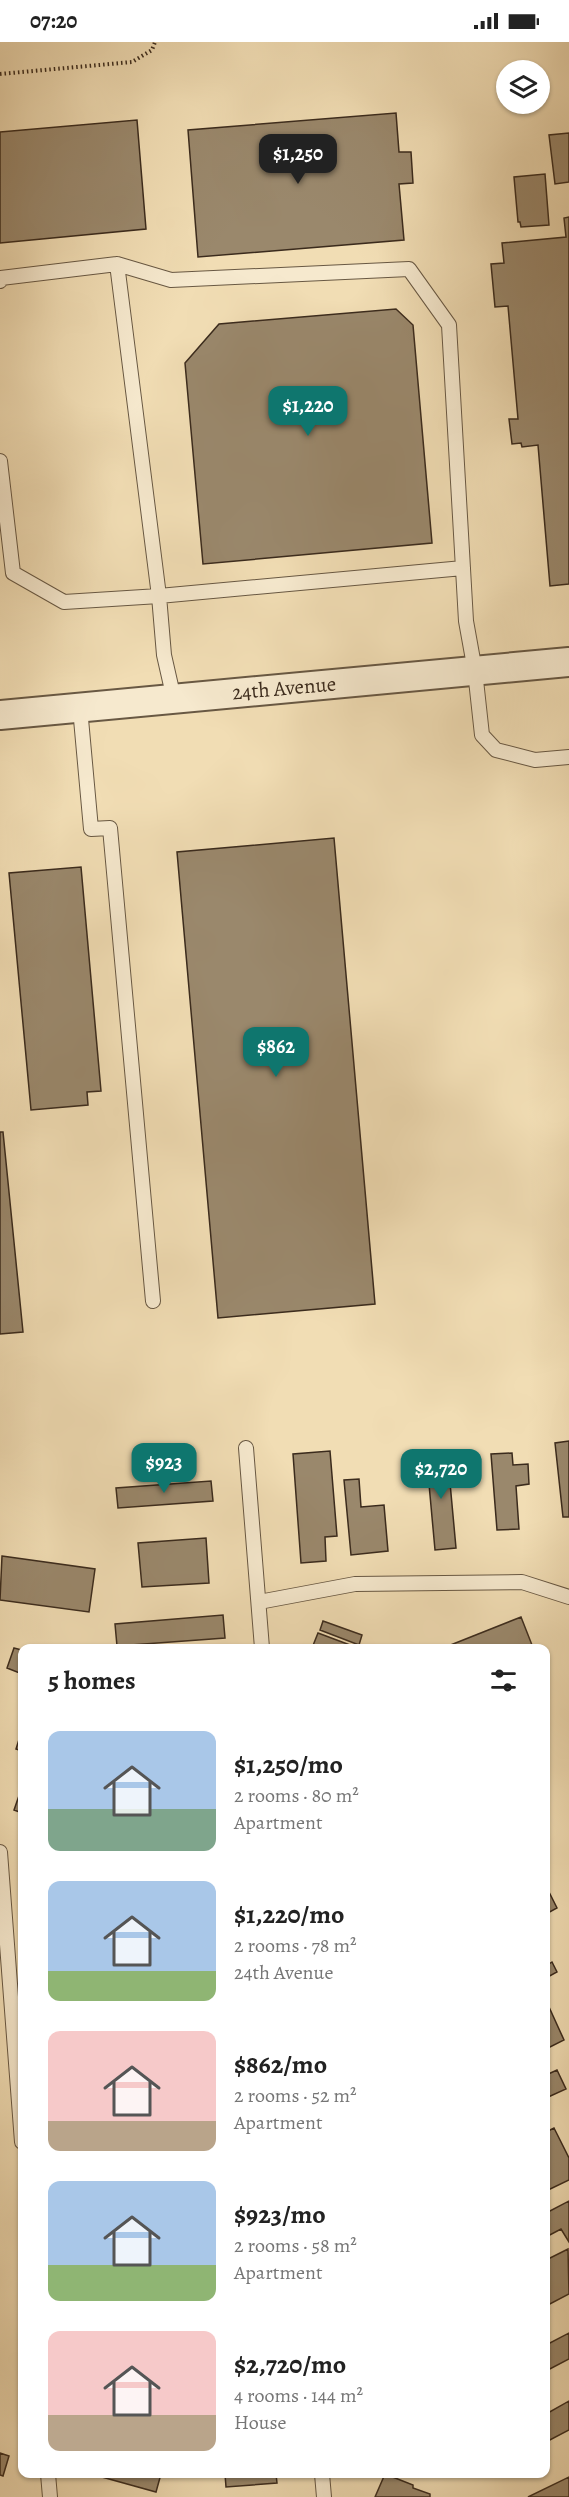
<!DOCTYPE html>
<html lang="en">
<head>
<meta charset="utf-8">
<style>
	:root { --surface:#fff; --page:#f6f6f6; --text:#222; --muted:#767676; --accent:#0f766e }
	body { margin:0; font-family:Alegreya,serif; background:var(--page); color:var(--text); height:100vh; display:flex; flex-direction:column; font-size:22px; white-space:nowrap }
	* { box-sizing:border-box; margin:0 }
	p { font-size:20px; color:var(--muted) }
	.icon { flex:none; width:33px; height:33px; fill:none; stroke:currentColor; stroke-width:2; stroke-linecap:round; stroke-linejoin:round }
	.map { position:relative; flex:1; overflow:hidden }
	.details { position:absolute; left:18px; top:1602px; width:532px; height:834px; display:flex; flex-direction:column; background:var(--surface); border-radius:12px; box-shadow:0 2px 4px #0004 }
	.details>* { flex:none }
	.controls { position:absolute; left:496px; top:18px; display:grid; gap:12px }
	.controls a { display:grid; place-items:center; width:54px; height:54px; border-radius:50%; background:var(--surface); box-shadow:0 2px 4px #0004; font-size:30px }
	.price { position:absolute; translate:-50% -51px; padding:0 14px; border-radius:12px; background:var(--accent); color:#fff; font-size:20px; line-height:39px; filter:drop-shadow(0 2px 3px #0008) }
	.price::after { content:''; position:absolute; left:50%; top:36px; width:18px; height:14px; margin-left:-9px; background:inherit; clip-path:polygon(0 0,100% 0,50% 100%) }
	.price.selected { background:#222; color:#fff }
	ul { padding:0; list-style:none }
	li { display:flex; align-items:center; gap:18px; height:150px; padding:0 30px }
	li span { display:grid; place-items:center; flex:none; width:168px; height:120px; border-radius:12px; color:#555 }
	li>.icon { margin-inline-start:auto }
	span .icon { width:72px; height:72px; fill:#fffc; stroke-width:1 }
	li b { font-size:26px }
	h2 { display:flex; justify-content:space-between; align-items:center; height:72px; padding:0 30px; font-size:26px }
	.status { display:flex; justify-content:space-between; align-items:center; height:42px; padding:0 30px; background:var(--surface); direction:ltr }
	.status svg { height:16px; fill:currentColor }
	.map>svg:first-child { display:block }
	.building { fill:#9a886c; stroke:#3b2b1d; stroke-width:1.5 }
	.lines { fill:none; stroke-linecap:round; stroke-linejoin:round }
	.service-casing { stroke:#685843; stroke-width:16 }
	.minor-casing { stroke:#685843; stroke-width:32 }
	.path { stroke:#3b2b1d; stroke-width:4; stroke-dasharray:1.5 3; stroke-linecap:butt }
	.service { stroke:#f6e9ce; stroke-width:14 }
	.minor { stroke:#f6e9ce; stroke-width:28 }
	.labels { text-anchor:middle; stroke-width:5; stroke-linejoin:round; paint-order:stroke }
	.street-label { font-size:21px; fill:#3b2b1d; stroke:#f6e9ce }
</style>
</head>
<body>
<div class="status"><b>07:20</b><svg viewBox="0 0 49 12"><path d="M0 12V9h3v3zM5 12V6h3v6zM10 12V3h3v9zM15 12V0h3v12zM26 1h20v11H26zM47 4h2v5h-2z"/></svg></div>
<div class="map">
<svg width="569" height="2455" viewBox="0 0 569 2455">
	<rect width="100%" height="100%" fill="#f1ddb4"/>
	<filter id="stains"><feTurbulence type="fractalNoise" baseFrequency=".00333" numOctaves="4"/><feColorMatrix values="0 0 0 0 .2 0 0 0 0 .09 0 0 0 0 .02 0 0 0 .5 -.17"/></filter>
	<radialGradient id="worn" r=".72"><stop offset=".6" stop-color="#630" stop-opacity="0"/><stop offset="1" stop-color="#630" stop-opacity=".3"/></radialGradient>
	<!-- building -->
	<path class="building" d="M396 71 399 110H411L413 141 399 142 404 198 198 215 188 88Z
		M137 78 146 187 0 201V90Z
		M569 91V140L555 142 549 93Z
		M545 132 549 183 521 185 520 180H518L514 135Z
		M569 175V542L550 544 538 403 522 405 521 401 512 402 509 377H518L508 264 495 265 491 222 504 221 502 201 566 195 564 176Z
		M396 267 413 283 432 501 203 522 185 321 219 282Z
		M334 796 375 1262 218 1276 177 810Z
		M81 825 101 1049 87 1050 88 1063 31 1068 9 831Z
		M0 1090H3L23 1290 0 1292Z
		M569 1399V1475H563L555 1401Z
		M447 1408 456 1506 435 1508 426 1409Z
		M330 1409 337 1494 325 1495 326 1519 301 1521 293 1412Z
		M512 1411 513 1423 528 1422 529 1442 516 1444 519 1487 497 1488 491 1412Z
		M359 1437 361 1465 384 1463 388 1509 351 1513 344 1438Z
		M211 1439 213 1459 118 1466 116 1446Z
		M206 1496 209 1541 142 1545 138 1501Z
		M2 1514 95 1527 89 1570 0 1558Z
		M223 1573 225 1596 117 1604 115 1582Z
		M521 1575 532 1603 523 1606H443Z
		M323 1579 362 1593 359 1603 320 1588Z
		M318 1591 358 1606H312Z
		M14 1606 22 1608V1632L7 1626Z
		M22 1688V1709L16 1707Z
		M22 1745V1771L14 1768Z
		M546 1844 557 1866 546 1872Z
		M552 1920 557 1930 546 1936V1924Z
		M549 1965 564 1998 546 2007V1967Z
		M557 2028 566 2047 546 2056V2033Z
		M554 2086 569 2116V2138L546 2149V2090Z
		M569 2159V2200L561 2187 546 2195V2171Z
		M568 2207 569 2252 546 2264V2218Z
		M569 2291V2317L546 2329V2303Z
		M569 2359V2388L546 2400V2372Z
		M0 2411 9 2414 3 2434 0 2433Z
		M91 2432H161L156 2450Z
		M225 2432H276L277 2441 226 2445Z
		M385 2432 413 2443V2446L430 2452V2455H375Z
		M569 2435V2455H528Z"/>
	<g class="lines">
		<defs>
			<path id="service" d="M117 222 159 554 463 526
				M0 239 1 236 117 222 171 238 409 227 449 283 466 579 475 629 482 693 496 708 535 718 569 715
				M0 419 13 531 64 560 159 554 164 613 174 657
				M80 666 91 787 110 786 153 1259
				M246 1406 262 1606
				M259 1560 355 1542 522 1540 569 1555
				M0 1810 22 2100
				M48 2432 50 2455
				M322 2432 324 2455"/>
			<path id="minor" d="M0 673 569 620"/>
		</defs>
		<!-- service casing -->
		<use href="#service" class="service-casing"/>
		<!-- minor casing -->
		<use href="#minor" class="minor-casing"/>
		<!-- path -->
		<path class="path" d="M0 32 132 20 152 8 155 0"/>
		<!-- service -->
		<use href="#service" class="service"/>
		<!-- minor -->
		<use href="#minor" class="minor"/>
	</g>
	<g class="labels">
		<!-- street labels -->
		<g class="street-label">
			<text transform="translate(284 646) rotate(-5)" y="7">24th Avenue</text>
		</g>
	</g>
	<rect width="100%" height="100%" filter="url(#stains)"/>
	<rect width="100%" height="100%" fill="url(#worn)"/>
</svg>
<div class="controls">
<a><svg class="icon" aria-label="layers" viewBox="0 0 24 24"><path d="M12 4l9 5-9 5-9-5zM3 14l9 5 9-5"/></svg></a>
</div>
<b class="price selected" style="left:298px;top:143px">$1,250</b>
<b class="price" style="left:308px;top:395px">$1,220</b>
<b class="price" style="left:276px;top:1036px">$862</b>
<b class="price" style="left:164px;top:1452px">$923</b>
<b class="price" style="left:441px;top:1458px">$2,720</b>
<section class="details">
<h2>5 homes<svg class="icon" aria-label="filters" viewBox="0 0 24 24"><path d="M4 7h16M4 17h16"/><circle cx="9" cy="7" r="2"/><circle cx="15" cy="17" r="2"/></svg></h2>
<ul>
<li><span style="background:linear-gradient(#a9c7e8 65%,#7fa58c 0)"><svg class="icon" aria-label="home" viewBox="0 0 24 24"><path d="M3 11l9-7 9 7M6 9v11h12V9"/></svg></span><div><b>$1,250/mo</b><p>2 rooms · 80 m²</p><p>Apartment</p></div></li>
<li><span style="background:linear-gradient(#a9c7e8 75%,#8fb573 0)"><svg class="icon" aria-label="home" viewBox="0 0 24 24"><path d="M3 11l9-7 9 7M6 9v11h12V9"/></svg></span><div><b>$1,220/mo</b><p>2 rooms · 78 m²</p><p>24th Avenue</p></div></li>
<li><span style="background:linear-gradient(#f6c9c9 75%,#b9a48a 0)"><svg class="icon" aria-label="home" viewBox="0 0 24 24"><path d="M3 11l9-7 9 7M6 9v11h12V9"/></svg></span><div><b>$862/mo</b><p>2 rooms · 52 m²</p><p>Apartment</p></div></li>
<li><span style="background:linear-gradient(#a9c7e8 70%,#8fb573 0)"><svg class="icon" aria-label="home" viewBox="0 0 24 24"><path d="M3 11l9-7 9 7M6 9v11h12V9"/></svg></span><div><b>$923/mo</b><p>2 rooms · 58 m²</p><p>Apartment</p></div></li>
<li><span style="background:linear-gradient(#f6c9c9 70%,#b9a48a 0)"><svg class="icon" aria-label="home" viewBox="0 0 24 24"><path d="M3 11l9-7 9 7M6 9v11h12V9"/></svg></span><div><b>$2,720/mo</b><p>4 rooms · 144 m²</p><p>House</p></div></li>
</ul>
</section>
</div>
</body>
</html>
